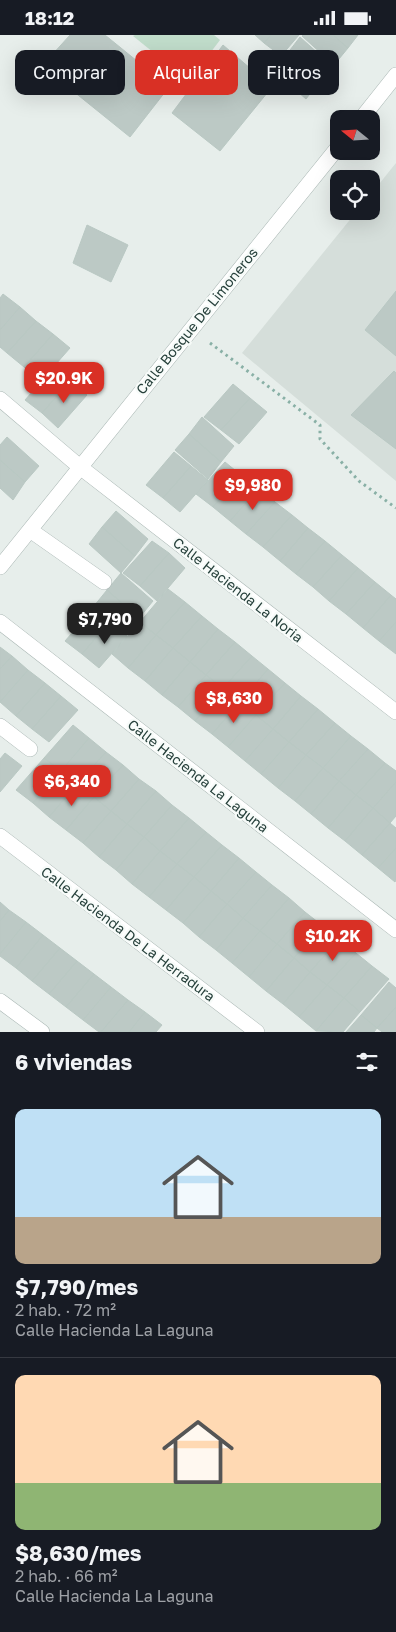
<!DOCTYPE html>
<html lang="es">
<head>
<meta charset="utf-8">
<style>
	:root { --surface:#171b24; --page:#20242c; --text:#f1f3f6; --muted:#9ea1a6; --line:#363941; --accent:#d93025 }
	body { margin:0; font-family:"Golos Text",sans-serif; background:var(--page); color:var(--text); height:100vh; display:flex; flex-direction:column; font-size:19px; white-space:nowrap }
	* { box-sizing:border-box; margin:0 }
	p { font-size:16px; color:var(--muted) }
	.icon { flex:none; width:28px; height:28px; fill:none; stroke:currentColor; stroke-width:2; stroke-linecap:round; stroke-linejoin:round }
	.map { position:relative; height:997px; overflow:hidden }
	.panel { display:flex; flex-direction:column; background:var(--surface); flex:1 }
	.panel>* { flex:none }
	.top-card { position:absolute; left:15px; top:15px; width:366px; height:45px; display:flex; gap:10px }
	.needle { width:32px; rotate:288deg }
	.buttons { position:absolute; left:330px; top:75px; display:grid; gap:10px }
	.buttons a { display:grid; place-items:center; width:50px; height:50px; border-radius:10px; background:var(--surface); box-shadow:0 5px 20px #0002; font-size:25px }
	.price { position:absolute; translate:-50% -42px; padding:0 11px; border-radius:10px; background:var(--accent); color:#fff; font-size:16px; line-height:32px; filter:drop-shadow(0 1px 2px #0008) }
	.price::after { content:''; position:absolute; left:50%; top:30px; width:15px; height:11px; margin-left:-8px; background:inherit; clip-path:polygon(0 0,100% 0,50% 100%) }
	.price.selected { background:#222; color:#fff }
	ul { padding:0; list-style:none }
	li { display:grid; align-content:center; gap:10px; height:265px; padding:0 15px }
	li+li { border-top:1px solid var(--line) }
	li span { display:grid; place-items:center; height:155px; border-radius:10px; color:#555 }
	li>.icon { margin-inline-start:auto }
	span .icon { width:90px; height:90px; fill:#fffc; stroke-width:1 }
	li b { font-size:21px }
	h2 { display:flex; justify-content:space-between; align-items:center; height:60px; padding:0 15px; font-size:21px }
	.tag { padding:0 18px; border-radius:10px; background:var(--surface); box-shadow:0 5px 20px #0002; font-size:18px; line-height:45px }
	.tag.selected { background:var(--accent); color:#fff }
	.status { display:flex; justify-content:space-between; align-items:center; height:35px; padding:0 25px; background:var(--surface); direction:ltr }
	.status svg { height:14px; fill:currentColor }
	.map>svg:first-child { display:block }
	.built { fill:#d5deda }
	.green { fill:#c1ddcb }
	.building { fill:#bcc9c5; stroke:#b9c8c3 }
	.lines { fill:none; stroke-linecap:round; stroke-linejoin:round }
	.minor-casing { stroke:#a9b6b3; stroke-width:16 }
	.path { stroke:#89b0a6; stroke-width:3; stroke-dasharray:2.5 4; stroke-linecap:butt }
	.minor { stroke:#fff; stroke-width:15 }
	.labels { text-anchor:middle; stroke-width:4.5; stroke-linejoin:round; paint-order:stroke }
	.street-label { font-size:14px; fill:#26403b; stroke:#f7fbf9 }
</style>
</head>
<body>
<div class="status"><b>18:12</b><svg viewBox="0 0 49 12"><path d="M0 12V9h3v3zM5 12V6h3v6zM10 12V3h3v9zM15 12V0h3v12zM26 1h20v11H26zM47 4h2v5h-2z"/></svg></div>
<div class="map">
<svg width="396" height="997" viewBox="0 0 396 997">
	<rect width="100%" height="100%" fill="#e7eeeb"/>
	<!-- built -->
	<path class="built" d="M396 128V446L242 318 357 176H371V159Z"/>
	<!-- green -->
	<path class="green" d="M135 0H214L220 5 189 46 133 1Z"/>
	<!-- building -->
	<path class="building" d="M70 0H105L169 52 130 102 42 31Z
		M255 0H271L264 8Z
		M271 0H299L281 21 264 8Z
		M303 0H333L348 13 334 30 302 1Z
		M333 0H358L348 13Z
		M300 2 332 31 319 47 287 19Z
		M223 10 272 52 220 116 172 78Z
		M287 19 319 47 306 64 274 36Z
		M87 190 128 210 111 247 73 228Z
		M396 256V321L365 295Z
		M3 259 20 272 0 295V263Z
		M20 272 36 286 7 318 0 312V295Z
		M36 286 53 299 24 332 7 318Z
		M53 299 70 313 41 346 24 332Z
		M53 333 70 346 42 378 25 365Z
		M394 336 396 338V414L351 380Z
		M70 346 87 360 58 393 42 378Z
		M233 349 250 363 221 395 204 382Z
		M250 363 267 377 239 409 221 395Z
		M202 382 234 411 221 427 189 399Z
		M189 399 221 427 208 444 175 415Z
		M7 402 39 431 25 447 0 425V410Z
		M174 417 191 431 163 463 146 450Z
		M0 425 25 447 13 465 0 453Z
		M225 427 241 440 213 472 196 459Z
		M191 431 208 445 180 477 163 463Z
		M241 440 259 453 230 486 213 472Z
		M259 453 275 467 246 499 230 486Z
		M275 467 292 480 263 512 246 499Z
		M116 476 148 504 135 521 102 492Z
		M292 480 308 493 280 526 263 512Z
		M102 492 135 521 121 538 89 509Z
		M308 493 325 506 296 539 280 526Z
		M152 506 169 518 140 551 123 538Z
		M325 506 342 520 313 552 296 539Z
		M169 518 185 533 157 566 140 551Z
		M342 520 358 533 329 566 313 552Z
		M358 533 375 547 346 579 329 566Z
		M121 538 153 566 139 583 107 555Z
		M375 547 391 560 363 593 346 579Z
		M168 554 185 567 156 600 140 587Z
		M107 555 139 583 126 600 94 571Z
		M391 560 396 564V587L379 606 363 593Z
		M185 567 202 581 173 613 156 600Z
		M93 574 110 586 82 619 65 606Z
		M202 581 218 594 190 627 173 613Z
		M110 586 127 601 99 633 82 619Z
		M140 587 156 600 128 633 112 619Z
		M396 587V619L379 606Z
		M218 594 235 607 206 640 190 627Z
		M156 600 173 613 145 646 128 633Z
		M235 607 252 621 223 653 206 640Z
		M0 612 12 621 0 634Z
		M173 613 190 627 162 660 145 646Z
		M12 621 28 635 0 667V634Z
		M252 621 268 634 240 667 223 653Z
		M190 627 206 640 178 672 162 660Z
		M268 634 285 648 256 680 240 667Z
		M28 635 45 648 16 681 0 667Z
		M206 640 223 653 195 686 178 672Z
		M45 648 61 661 32 694 16 681Z
		M285 648 301 661 273 694 256 680Z
		M223 653 240 667 212 699 195 686Z
		M61 661 78 675 49 707 32 694Z
		M301 661 318 674 289 707 273 694Z
		M240 667 256 680 228 712 212 699Z
		M318 674 335 688 306 720 289 707Z
		M256 680 273 694 245 726 228 712Z
		M335 688 351 701 323 733 306 720Z
		M73 690 89 703 61 736 44 723Z
		M273 694 289 707 261 739 245 726Z
		M351 701 368 714 339 746 323 733Z
		M89 703 106 717 77 749 61 736Z
		M289 707 306 720 278 753 261 739Z
		M368 714 385 728 356 760 339 746Z
		M106 717 123 730 94 762 77 749Z
		M5 718 22 731 0 757V724Z
		M306 720 323 733 295 766 278 753Z
		M44 723 61 736 33 768 16 755Z
		M385 728 396 736V747L373 773 356 760Z
		M123 730 139 744 111 776 94 762Z
		M323 733 339 746 311 779 295 766Z
		M61 736 77 749 49 782 33 768Z
		M139 744 156 756 127 789 111 776Z
		M339 746 356 760 328 793 311 779Z
		M396 747V781L390 788 373 773Z
		M77 749 94 762 66 795 49 782Z
		M156 756 172 770 144 802 127 789Z
		M356 760 373 773 345 806 328 793Z
		M94 762 111 776 83 808 66 795Z
		M172 770 189 783 160 816 144 802Z
		M373 773 390 788 362 820 345 806Z
		M111 776 127 789 99 822 83 808Z
		M189 783 206 797 177 829 160 816Z
		M390 788 396 793V813L378 833 362 820Z
		M127 789 144 802 116 835 99 822Z
		M206 797 222 810 194 842 177 829Z
		M144 802 160 816 132 849 116 835Z
		M222 810 239 823 211 856 194 842Z
		M396 813V845L395 847 378 833Z
		M160 816 177 829 149 862 132 849Z
		M239 823 256 837 227 869 211 856Z
		M177 829 194 842 166 875 149 862Z
		M256 837 272 850 243 883 227 869Z
		M194 842 211 856 183 888 166 875Z
		M272 850 289 863 260 896 243 883Z
		M211 856 227 869 199 902 183 888Z
		M289 863 305 877 277 909 260 896Z
		M0 867 9 875 0 886Z
		M227 869 243 883 216 915 199 902Z
		M9 875 26 887 0 919V886Z
		M305 877 323 891 294 923 277 909Z
		M243 883 260 896 232 928 216 915Z
		M26 887 43 900 16 933 0 921V919Z
		M323 891 339 904 310 937 294 923Z
		M260 896 277 909 249 942 232 928Z
		M43 900 60 913 32 946 16 933Z
		M339 904 356 918 327 950 310 937Z
		M277 909 294 923 266 956 249 942Z
		M60 913 77 926 49 959 32 946Z
		M356 918 372 931 344 963 327 950Z
		M294 923 310 937 283 969 266 956Z
		M77 926 94 939 66 972 49 959Z
		M372 931 389 944 360 977 344 963Z
		M310 937 327 950 299 982 283 969Z
		M94 939 111 952 83 985 66 972Z
		M389 947 396 953V972L377 993 361 980Z
		M327 950 344 963 316 996 299 982Z
		M111 952 128 965 101 997H99L83 985Z
		M344 963 360 977 343 997 316 996Z
		M128 965 145 977 129 997H101Z
		M396 972V997H382L377 993Z
		M145 977 162 990 156 997H129Z
		M361 980 377 993 374 997H346Z"/>
	<g class="lines">
		<defs>
			<path id="minor" d="M361 84 396 40
				M0 364 80 432 396 677
				M30 495 104 547
				M0 532 339 111
				M0 587 396 895
				M0 691 30 714
				M0 801 257 997
				M0 966 42 997"/>
		</defs>
		<!-- minor casing -->
		<use href="#minor" class="minor-casing"/>
		<!-- path -->
		<path class="path" d="M210 308 320 390V404L359 446 396 473"/>
		<!-- minor -->
		<use href="#minor" class="minor"/>
	</g>
	<g class="labels">
		<!-- street labels -->
		<g class="street-label">
			<text transform="translate(197 286) rotate(-51)" y="5">Calle Bosque De Limoneros</text>
			<text transform="translate(238 555) rotate(38)" y="5">Calle Hacienda La Noria</text>
			<text transform="translate(198 741) rotate(38)" y="5">Calle Hacienda La Laguna</text>
			<text transform="translate(128 899) rotate(37)" y="5">Calle Hacienda De La Herradura</text>
		</g>
	</g>
</svg>
<div class="buttons">
<a><svg class="needle" viewBox="-14 -14 28 28"><path d="M0-13l5 13h-10z" fill="#e53935"/><path d="M0 13l5-13h-10z" fill="#9ea1a6"/></svg></a>
<a><svg class="icon" aria-label="locate" viewBox="0 0 24 24"><circle cx="12" cy="12" r="6"/><path d="M12 2v4M12 18v4M2 12h4M18 12h4"/></svg></a>
</div>
<b class="price" style="left:64px;top:369px">$20.9K</b>
<b class="price" style="left:253px;top:476px">$9,980</b>
<b class="price selected" style="left:105px;top:610px">$7,790</b>
<b class="price" style="left:234px;top:689px">$8,630</b>
<b class="price" style="left:72px;top:772px">$6,340</b>
<b class="price" style="left:333px;top:927px">$10.2K</b>
<div class="top-card">
<a class="tag">Comprar</a>
<a class="tag selected">Alquilar</a>
<a class="tag">Filtros</a>
</div>
</div>
<section class="panel">
<h2>6 viviendas<svg class="icon" aria-label="filters" viewBox="0 0 24 24"><path d="M4 7h16M4 17h16"/><circle cx="9" cy="7" r="2"/><circle cx="15" cy="17" r="2"/></svg></h2>
<ul>
<li><span style="background:linear-gradient(#bfe0f5 70%,#b9a48a 0)"><svg class="icon" aria-label="home" viewBox="0 0 24 24"><path d="M3 11l9-7 9 7M6 9v11h12V9"/></svg></span><div><b>$7,790/mes</b><p>2 hab. · 72 m²</p><p>Calle Hacienda La Laguna</p></div></li>
<li><span style="background:linear-gradient(#ffd9b3 70%,#8fb573 0)"><svg class="icon" aria-label="home" viewBox="0 0 24 24"><path d="M3 11l9-7 9 7M6 9v11h12V9"/></svg></span><div><b>$8,630/mes</b><p>2 hab. · 66 m²</p><p>Calle Hacienda La Laguna</p></div></li>
</ul>
</section>
</body>
</html>
